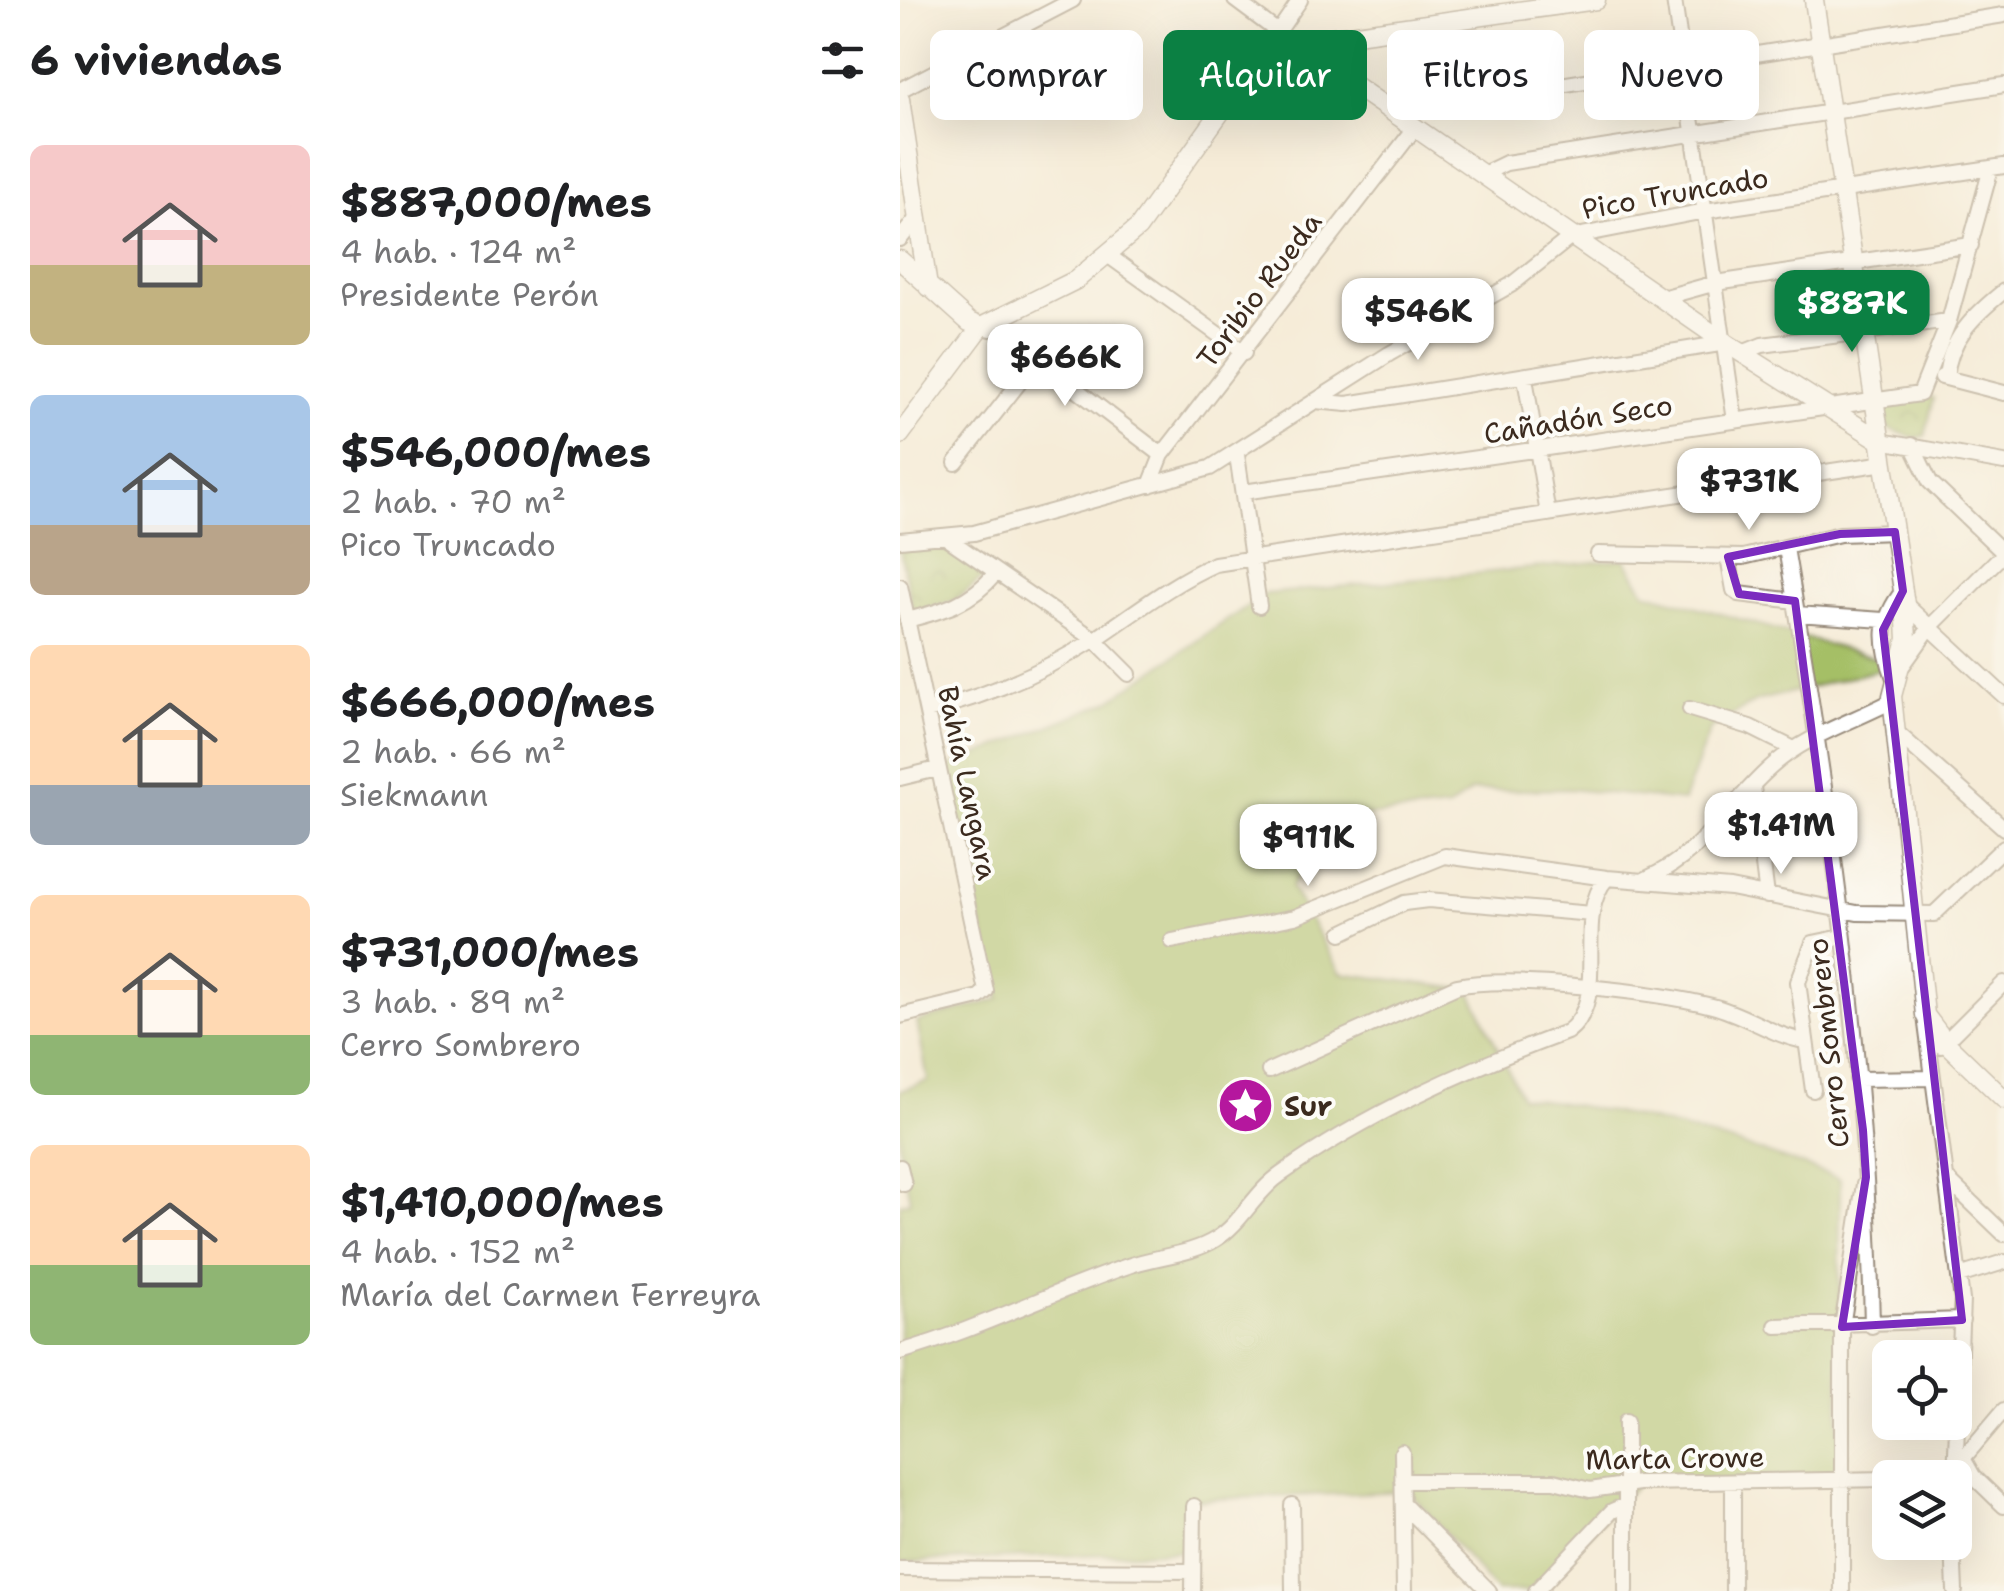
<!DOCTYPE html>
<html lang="es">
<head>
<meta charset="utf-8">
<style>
	:root { --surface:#fff; --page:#f2f2f2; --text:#202124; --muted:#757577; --accent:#0b8043 }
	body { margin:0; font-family:"Shantell Sans",sans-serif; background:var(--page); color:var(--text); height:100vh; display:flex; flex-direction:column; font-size:38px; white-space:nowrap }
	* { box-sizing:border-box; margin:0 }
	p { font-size:32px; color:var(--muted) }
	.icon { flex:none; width:55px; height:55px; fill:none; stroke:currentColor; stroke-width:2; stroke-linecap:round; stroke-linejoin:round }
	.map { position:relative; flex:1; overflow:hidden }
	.side { display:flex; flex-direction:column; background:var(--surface); width:900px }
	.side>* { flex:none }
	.guide { position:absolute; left:30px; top:30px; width:922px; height:90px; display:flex; gap:20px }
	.fabs { position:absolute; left:972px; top:1340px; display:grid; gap:20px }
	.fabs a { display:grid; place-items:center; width:100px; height:100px; border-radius:15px; background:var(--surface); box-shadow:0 10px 40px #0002; font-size:50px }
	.price { position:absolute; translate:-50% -85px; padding:0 22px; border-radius:20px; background:#fff; color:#222; font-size:32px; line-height:65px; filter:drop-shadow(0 2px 5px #0008) }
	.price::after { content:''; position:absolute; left:50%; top:60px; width:30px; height:22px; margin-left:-15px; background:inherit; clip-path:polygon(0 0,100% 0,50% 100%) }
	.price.selected { background:var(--accent); color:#fff }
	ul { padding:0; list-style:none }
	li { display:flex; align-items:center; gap:30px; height:250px; padding:0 30px }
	li span { display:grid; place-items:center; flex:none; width:280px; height:200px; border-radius:15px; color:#555 }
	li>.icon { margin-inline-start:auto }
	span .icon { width:120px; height:120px; fill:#fffc; stroke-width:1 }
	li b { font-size:42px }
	h2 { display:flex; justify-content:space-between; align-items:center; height:120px; padding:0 30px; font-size:42px }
	.pill { padding:0 35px; border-radius:15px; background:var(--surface); box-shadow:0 10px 40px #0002; font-size:35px; line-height:90px }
	.pill.selected { background:var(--accent); color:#fff }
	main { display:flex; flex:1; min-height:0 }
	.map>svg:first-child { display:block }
	.grass { fill:#a5bf66; stroke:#707442; stroke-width:2.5 }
	.park { fill:url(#park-crowns); stroke:#707442; stroke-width:2.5 }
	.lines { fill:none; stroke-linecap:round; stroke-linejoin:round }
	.minor-casing { stroke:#988b7b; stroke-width:18 }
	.tertiary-casing { stroke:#988b7b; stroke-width:21 }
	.minor { stroke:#fff; stroke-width:14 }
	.tertiary { stroke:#fff; stroke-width:18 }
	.marked { fill:none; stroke:#7b2cbf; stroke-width:8; stroke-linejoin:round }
	.labels { text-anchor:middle; stroke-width:8; stroke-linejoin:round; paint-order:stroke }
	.street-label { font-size:28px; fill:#3b2a1e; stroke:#fdfcf7 }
	.poi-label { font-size:28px; font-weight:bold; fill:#3b2a1e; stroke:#fdfcf7; text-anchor:start }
</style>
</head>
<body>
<main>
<section class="side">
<h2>6 viviendas<svg class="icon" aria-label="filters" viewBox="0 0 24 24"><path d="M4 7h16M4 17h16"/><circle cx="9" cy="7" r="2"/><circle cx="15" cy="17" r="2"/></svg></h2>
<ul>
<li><span style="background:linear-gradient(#f6c9c9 60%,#c2b280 0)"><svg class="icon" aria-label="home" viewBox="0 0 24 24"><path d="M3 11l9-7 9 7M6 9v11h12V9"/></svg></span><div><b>$887,000/mes</b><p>4 hab. · 124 m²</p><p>Presidente Perón</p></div></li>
<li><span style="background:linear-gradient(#a9c7e8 65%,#b9a48a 0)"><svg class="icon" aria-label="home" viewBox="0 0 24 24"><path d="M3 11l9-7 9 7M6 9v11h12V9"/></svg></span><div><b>$546,000/mes</b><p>2 hab. · 70 m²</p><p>Pico Truncado</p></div></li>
<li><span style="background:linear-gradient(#ffd9b3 70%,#9aa5b1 0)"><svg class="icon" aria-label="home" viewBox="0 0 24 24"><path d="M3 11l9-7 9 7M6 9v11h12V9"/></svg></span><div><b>$666,000/mes</b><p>2 hab. · 66 m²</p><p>Siekmann</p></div></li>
<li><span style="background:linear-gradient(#ffd9b3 70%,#8fb573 0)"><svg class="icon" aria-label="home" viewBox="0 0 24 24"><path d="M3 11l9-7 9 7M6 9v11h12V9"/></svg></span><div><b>$731,000/mes</b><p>3 hab. · 89 m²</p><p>Cerro Sombrero</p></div></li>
<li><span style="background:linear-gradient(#ffd9b3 60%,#8fb573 0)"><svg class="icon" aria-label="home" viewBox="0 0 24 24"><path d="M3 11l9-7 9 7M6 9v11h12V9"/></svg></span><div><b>$1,410,000/mes</b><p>4 hab. · 152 m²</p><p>María del Carmen Ferreyra</p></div></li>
</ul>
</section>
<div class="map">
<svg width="1104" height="1591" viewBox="0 0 1104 1591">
	<defs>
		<pattern id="park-crowns" width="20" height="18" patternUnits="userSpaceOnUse" patternTransform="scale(2.5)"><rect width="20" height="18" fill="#a5bf66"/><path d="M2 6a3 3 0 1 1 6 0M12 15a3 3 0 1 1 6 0" fill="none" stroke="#889b53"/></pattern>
	</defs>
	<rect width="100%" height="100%" fill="#fdfcf7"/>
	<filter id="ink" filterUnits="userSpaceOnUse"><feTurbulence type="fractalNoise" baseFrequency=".01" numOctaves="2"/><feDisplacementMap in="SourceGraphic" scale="20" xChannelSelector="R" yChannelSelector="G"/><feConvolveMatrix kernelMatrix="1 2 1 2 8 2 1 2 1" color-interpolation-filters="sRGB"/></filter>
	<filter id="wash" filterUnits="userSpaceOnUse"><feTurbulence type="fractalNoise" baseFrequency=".0048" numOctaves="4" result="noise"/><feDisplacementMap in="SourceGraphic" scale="40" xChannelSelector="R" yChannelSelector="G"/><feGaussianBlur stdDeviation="2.25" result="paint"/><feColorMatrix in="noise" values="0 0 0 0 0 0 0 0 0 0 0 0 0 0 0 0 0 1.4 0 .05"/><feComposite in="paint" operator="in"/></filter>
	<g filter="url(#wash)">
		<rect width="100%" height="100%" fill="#f6ecd8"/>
		<!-- grass -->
		<path class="grass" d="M725 559 745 592 999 665 856 701 810 729 783 801 669 789 571 791 549 808 407 821 408 862 391 887 441 973 570 990 621 1097C730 1111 836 1140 940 1179L939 1482 739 1483 632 1591H596L509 1491 287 1500 288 1551 0 1562V1204L10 1201 0 1147V1091L28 1081 17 1022 100 999 43 769 208 702 365 594Z"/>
		<!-- park -->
		<path class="park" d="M1021 394 1034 398 1025 436 1015 438 989 429 974 401Z
			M42 545 85 576 57 600 13 613 0 549Z"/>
	</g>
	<g filter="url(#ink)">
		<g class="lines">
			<defs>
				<path id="minor" d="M335 0 382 35
					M774 0 835 421
					M361 57 400 0
					M0 90 173 0
					M499 117 526 106 1104 15
					M583 174 606 163 1104 85
					M0 239 18 217
					M209 256 344 353
					M762 298 816 283 1071 245
					M82 327 100 331 262 455
					M842 353 862 345 1049 321
					M1042 377 1104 393
					M625 378 648 514
					M1046 378C1049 339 1074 315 1104 291
					M415 401 447 404 826 343
					M981 441 1104 463
					M1012 445 1030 482 1104 553
					M337 455 359 606
					M56 463 137 360
					M250 485 262 455 515 128
					M343 492 1020 394 1049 321 1091 168
					M44 536 194 639 229 674
					M0 540 74 533 310 468 489 354 611 285 671 237 805 211 1104 166
					M886 548C930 805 967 1065 972 1326
					M698 554 843 557 940 534 995 532
					M828 557 834 590 839 594 895 601
					M0 586 86 991 79 997 0 1016
					M1005 604 1104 696
					M897 614 983 620
					M7 620C43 611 71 603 95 574
					M1003 665 1031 626 1104 553
					M994 678C981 643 979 620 1003 591
					M790 709 850 727 894 749
					M27 711C89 696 143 672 197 638 236 612 272 583 315 564L985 463
					M994 730 1104 828
					M0 778 37 769
					M853 787 867 896
					M746 879C802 855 827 806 871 767 905 736 952 722 992 701
					M442 933 504 903 528 900 692 914
					M272 941 395 917 545 856 707 878 830 888 957 913 1034 914 1104 847
					M1025 1016 1062 1300 1055 1478
					M1041 1046 1104 983
					M369 1071 557 986C610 975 757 992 812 1006 845 1014 873 1036 905 1041
					M957 1079 1032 1078
					M913 1090 898 982 913 943 942 937
					M0 1167 4 1184
					M1049 1181 1104 1234
					M1059 1276 1104 1262
					M876 1326 1062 1320
					M0 1352C80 1329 151 1292 228 1266 256 1256 291 1255 316 1239 341 1224 355 1192 380 1175 467 1113 567 1069 667 1032 712 1000 671 918 707 878
					M502 1452 504 1591
					M1063 1458 1073 1476 1104 1506
					M1013 1478 1055 1468 1104 1410
					M502 1481H654L690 1490 739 1483 990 1479
					M833 1482V1591
					M503 1504 589 1591
					M392 1505 393 1591
					M1053 1542 1055 1591
					M0 1569 293 1571
					M293 1591 294 1506
					M636 1591 712 1511 726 1505
					M726 1591V1421
					M942 1591V1327L964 1184"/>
				<path id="tertiary" d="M914 0 1005 604 1007 639 992 696 1025 1015 1046 1043 1104 1099
					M393 43 826 343 981 441
					M0 99 28 287
					M0 260 69 322 81 327
					M0 435 81 327 176 280 238 228 350 71 369 53 393 43 696 0"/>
			</defs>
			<!-- minor casing -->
			<use href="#minor" class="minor-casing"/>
			<!-- tertiary casing -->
			<use href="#tertiary" class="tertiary-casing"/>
			<!-- minor -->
			<use href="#minor" class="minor"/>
			<!-- tertiary -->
			<use href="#tertiary" class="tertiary"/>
		</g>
	</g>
	<!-- marked area -->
	<path d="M0 0H1104V1591H0ZM995 532 1003 591 983 630 1062 1320 942 1327 966 1177 963 1130 895 601 839 594 828 557 940 534Z" fill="#f6ecd8" fill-opacity=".55" fill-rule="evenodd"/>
	<path class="marked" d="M995 532 1003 591 983 630 1062 1320 942 1327 966 1177 963 1130 895 601 839 594 828 557 940 534Z"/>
	<!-- icons -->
	<defs>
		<symbol id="sight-disc" viewBox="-11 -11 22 22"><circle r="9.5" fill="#b5179e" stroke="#fdfcf7"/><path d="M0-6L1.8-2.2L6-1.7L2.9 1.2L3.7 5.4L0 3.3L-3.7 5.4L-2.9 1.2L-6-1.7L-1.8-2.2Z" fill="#fff"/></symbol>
	</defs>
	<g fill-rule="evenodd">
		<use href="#sight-disc" x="314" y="1074" width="63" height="63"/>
	</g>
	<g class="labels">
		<!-- street labels -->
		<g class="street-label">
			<text transform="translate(775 193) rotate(-10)" y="10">Pico Truncado</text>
			<text transform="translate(359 290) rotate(-53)" y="10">Toribio Rueda</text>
			<text transform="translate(678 419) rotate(-9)" y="10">Cañadón Seco</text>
			<text transform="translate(68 783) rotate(78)" y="10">Bahía Langara</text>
			<text transform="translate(928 1043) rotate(-96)" y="10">Cerro Sombrero</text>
			<text transform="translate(775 1458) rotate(-1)" y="10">Marta Crowe</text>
		</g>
		<!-- poi labels -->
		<g class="poi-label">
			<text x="384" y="1116">Sur</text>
		</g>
	</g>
</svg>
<div class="fabs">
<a><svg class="icon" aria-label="locate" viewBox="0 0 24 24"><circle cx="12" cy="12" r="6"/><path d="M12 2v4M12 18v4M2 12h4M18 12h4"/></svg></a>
<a><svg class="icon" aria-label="layers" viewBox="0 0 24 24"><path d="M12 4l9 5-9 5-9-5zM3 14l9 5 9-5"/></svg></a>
</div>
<b class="price selected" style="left:952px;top:355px">$887K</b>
<b class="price" style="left:518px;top:363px">$546K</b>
<b class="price" style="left:165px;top:409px">$666K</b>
<b class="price" style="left:849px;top:533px">$731K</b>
<b class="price" style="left:881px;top:877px">$1.41M</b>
<b class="price" style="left:408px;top:889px">$911K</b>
<div class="guide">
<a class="pill">Comprar</a>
<a class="pill selected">Alquilar</a>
<a class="pill">Filtros</a>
<a class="pill">Nuevo</a>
</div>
</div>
</main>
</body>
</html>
